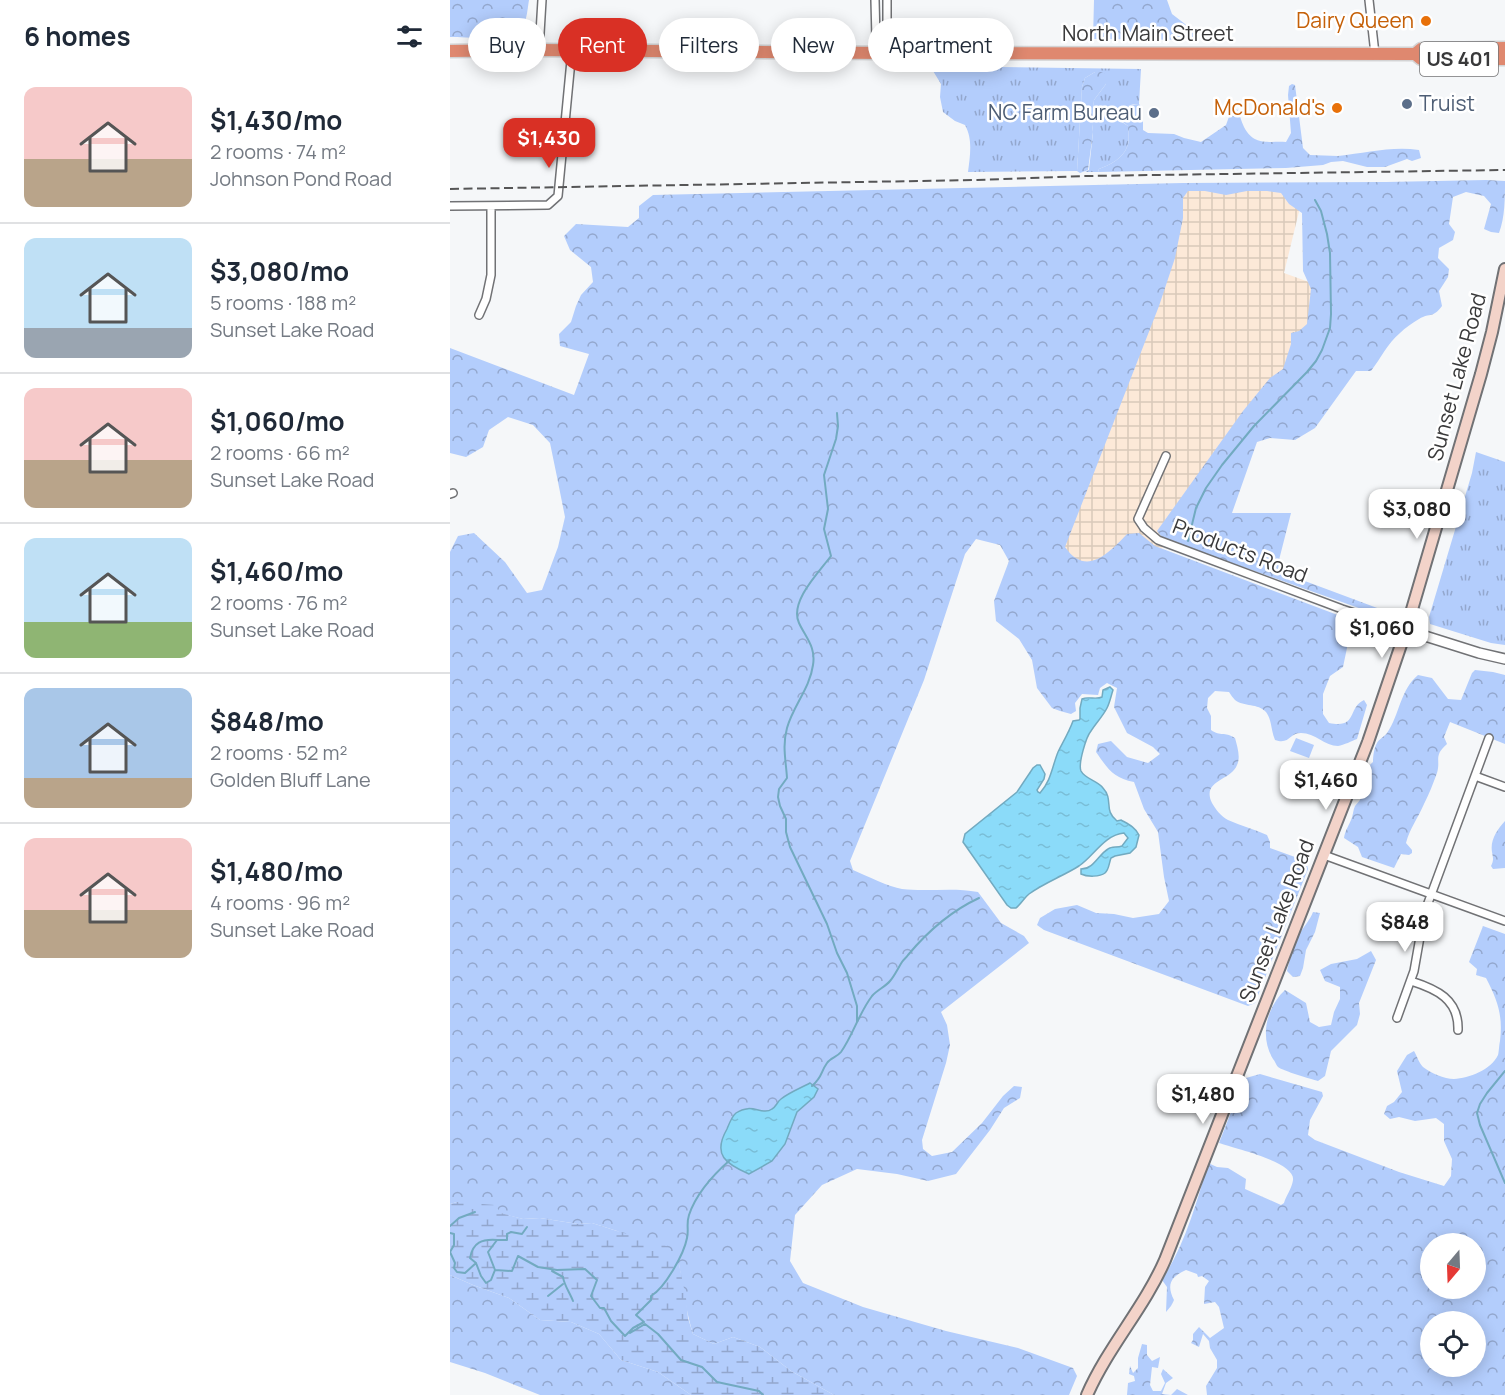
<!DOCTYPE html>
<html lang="en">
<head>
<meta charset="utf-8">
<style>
	:root { --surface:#fff; --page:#f6f6f7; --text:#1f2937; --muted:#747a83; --line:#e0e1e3; --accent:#d93025 }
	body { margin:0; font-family:Manrope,sans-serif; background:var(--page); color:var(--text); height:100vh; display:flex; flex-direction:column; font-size:22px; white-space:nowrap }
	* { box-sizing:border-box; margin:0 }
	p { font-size:20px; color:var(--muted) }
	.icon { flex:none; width:33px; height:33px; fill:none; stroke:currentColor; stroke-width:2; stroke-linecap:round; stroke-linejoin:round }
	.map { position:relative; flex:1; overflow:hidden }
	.side { display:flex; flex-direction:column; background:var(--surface); width:450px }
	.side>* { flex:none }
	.top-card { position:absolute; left:18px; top:18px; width:570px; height:54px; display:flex; gap:12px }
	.needle { width:39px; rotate:199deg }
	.tools { position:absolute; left:970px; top:1233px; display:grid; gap:12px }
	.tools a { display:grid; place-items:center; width:66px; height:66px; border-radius:50%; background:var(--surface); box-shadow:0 3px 15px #0003; font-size:30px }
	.price { position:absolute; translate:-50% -51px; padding:0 14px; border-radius:12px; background:#fff; color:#222; font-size:20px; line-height:39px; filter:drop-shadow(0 2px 3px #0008) }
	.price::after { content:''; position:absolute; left:50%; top:36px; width:18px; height:14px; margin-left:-9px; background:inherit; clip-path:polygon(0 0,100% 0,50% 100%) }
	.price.selected { background:var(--accent); color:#fff }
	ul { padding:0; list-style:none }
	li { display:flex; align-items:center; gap:18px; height:150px; padding:0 24px }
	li+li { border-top:2px solid var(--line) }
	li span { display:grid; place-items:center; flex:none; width:168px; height:120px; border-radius:12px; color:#555 }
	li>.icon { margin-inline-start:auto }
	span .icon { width:72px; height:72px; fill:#fffc; stroke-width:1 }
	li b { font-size:26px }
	h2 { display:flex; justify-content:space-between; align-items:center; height:72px; padding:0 24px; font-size:26px }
	.chip { padding:0 21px; border-radius:27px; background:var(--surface); box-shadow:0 3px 15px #0003; font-size:21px; line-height:54px }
	.chip.selected { background:var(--accent); color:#fff }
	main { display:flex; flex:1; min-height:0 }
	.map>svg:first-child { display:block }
	.industrial { fill:url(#industrial-grid) }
	.grass { fill:url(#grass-tufts) }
	.forest { fill:url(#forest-crowns); fill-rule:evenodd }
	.wetland { fill:url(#wetland-marsh) }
	.garden { fill:#b3cdfc }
	.water { fill:url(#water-ripples); stroke:#72aac0; stroke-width:1.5 }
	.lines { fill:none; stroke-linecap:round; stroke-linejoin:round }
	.stream { stroke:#72aac0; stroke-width:2 }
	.minor-casing { stroke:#717275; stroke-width:10 }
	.tertiary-casing { stroke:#717275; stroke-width:12 }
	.secondary-casing { stroke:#717275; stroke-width:14 }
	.trunk-casing { stroke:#d3d3d4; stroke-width:15 }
	.minor { stroke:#fff; stroke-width:7 }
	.tertiary { stroke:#fff; stroke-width:9 }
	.secondary { stroke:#f3d3c9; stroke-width:10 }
	.trunk { stroke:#df886f; stroke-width:12 }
	.rail { stroke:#555556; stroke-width:2; stroke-dasharray:9 4.5; stroke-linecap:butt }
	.food-dot { fill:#e8710a; stroke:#fff; stroke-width:2 }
	.service-dot { fill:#5c6f8a; stroke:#fff; stroke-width:2 }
	.labels { text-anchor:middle; stroke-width:5; stroke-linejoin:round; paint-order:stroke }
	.shield { fill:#fff; stroke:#747475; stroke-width:1.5 }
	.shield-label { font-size:20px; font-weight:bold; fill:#39393a }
	.food-label { font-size:21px; fill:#c56008; stroke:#fff; text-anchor:end }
	.street-label { font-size:21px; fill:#39393a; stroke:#fff }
	.service-label { font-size:21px; fill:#4e5e75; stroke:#fff; text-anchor:start }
</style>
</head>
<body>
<main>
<section class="side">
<h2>6 homes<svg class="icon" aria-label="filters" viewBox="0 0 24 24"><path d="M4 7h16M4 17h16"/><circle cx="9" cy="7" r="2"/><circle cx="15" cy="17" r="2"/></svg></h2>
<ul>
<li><span style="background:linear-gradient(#f6c9c9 60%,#b9a48a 0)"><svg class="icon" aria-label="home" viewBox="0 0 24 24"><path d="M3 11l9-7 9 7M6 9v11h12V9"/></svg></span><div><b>$1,430/mo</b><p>2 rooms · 74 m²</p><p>Johnson Pond Road</p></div></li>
<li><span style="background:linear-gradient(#bfe0f5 75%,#9aa5b1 0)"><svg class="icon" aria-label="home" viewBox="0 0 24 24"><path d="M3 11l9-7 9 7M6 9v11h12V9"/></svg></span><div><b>$3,080/mo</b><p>5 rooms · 188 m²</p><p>Sunset Lake Road</p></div></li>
<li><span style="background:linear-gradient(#f6c9c9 60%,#b9a48a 0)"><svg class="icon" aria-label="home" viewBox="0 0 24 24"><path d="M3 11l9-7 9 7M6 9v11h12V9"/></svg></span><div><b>$1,060/mo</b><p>2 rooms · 66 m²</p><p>Sunset Lake Road</p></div></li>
<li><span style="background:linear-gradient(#bfe0f5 70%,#8fb573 0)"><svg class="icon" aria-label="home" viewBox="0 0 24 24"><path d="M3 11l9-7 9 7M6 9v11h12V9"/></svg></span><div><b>$1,460/mo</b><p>2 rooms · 76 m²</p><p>Sunset Lake Road</p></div></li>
<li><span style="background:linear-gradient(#a9c7e8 75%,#b9a48a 0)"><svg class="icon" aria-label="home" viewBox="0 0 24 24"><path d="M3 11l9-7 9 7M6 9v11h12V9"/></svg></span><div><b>$848/mo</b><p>2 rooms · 52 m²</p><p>Golden Bluff Lane</p></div></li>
<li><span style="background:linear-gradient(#f6c9c9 60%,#b9a48a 0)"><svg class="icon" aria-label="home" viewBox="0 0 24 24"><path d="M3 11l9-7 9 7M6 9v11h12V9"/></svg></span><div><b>$1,480/mo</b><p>4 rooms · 96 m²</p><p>Sunset Lake Road</p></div></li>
</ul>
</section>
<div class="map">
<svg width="1055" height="1395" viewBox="0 0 1055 1395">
	<defs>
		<pattern id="industrial-grid" width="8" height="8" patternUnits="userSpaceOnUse" patternTransform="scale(1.5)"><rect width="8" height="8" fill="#fce9d8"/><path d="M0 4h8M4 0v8" fill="none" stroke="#d9c9ba"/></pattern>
		<pattern id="grass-tufts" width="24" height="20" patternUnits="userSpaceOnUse" patternTransform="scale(1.5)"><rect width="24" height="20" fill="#b3cdfc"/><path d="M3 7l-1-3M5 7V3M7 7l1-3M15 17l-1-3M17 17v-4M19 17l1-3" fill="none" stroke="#93a7cd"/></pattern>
		<pattern id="forest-crowns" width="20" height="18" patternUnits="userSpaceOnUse" patternTransform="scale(1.5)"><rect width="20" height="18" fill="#b3cdfc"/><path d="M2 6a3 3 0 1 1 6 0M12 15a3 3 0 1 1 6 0" fill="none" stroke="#93a7cd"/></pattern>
		<pattern id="wetland-marsh" width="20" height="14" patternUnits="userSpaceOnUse" patternTransform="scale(1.5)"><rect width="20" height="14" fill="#b3cdfc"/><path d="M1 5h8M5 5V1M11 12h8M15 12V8" fill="none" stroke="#93a7cd"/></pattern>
		<pattern id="water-ripples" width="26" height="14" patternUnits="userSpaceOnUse" patternTransform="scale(1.5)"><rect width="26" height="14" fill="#8bdbf9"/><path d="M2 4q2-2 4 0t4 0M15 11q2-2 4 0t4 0" fill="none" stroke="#79bdd6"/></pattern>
	</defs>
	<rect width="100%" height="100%" fill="#f5f7f9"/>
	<!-- industrial -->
	<path class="industrial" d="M855 187 834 273 870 286 858 358 719 535 710 553 594 576 733 189Z"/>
	<!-- grass -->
	<path class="grass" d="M480 66 691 69 689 104H684L675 107 672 122 678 126C678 133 680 141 677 147 673 158 660 165 649 169L648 172H635L639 170 643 132 642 124 644 100 656 84 645 72 635 78 632 87 627 171 518 172C520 156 523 139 515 125L505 121 493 112 490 97 491 84Z
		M1026 452 1055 462V645L1041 643 980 624 979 617 1022 473Z"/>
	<!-- forest -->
	<path class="forest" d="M0 0H79C77 12 77 26 66 34 56 41 14 37 0 37Z
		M644 0H717L722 14 748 34 749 38 746 40 643 39Z
		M645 72H651L655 74 656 84 644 100 642 124 643 132 638 170 630 173 627 171 632 87 635 78Z
		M842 84 845 85 853 148 860 155C869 155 879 156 888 156 916 153 942 146 969 150L971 158 962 161 957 159 935 167H917L893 161 881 162 873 165 836 168 648 172 649 169C660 165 673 158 677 147 680 141 678 133 678 126L666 117V111L669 107C677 107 682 104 689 104L693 109V130L698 133 724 134 734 138 751 142 776 125 781 111 787 109C790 115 791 121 794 127 804 146 817 141 836 142L841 133 838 95 839 86Z
		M1036 180 1055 181C1055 197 1055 218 1049 233L1041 232 1034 229 1041 204 1034 196 1016 192 1003 197 999 224 1005 232 1003 240 989 248 988 258 999 269 998 277 989 291 992 306C982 319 981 312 969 319 962 323 955 328 950 333 937 344 931 358 921 371H906L865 428 845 440 820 438 807 442 782 513H841L829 560 828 571 946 615 943 618H937L720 541 711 536 707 531 793 411 820 378 833 369 841 344V333L849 331 857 324 861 289 853 271 852 213 839 204 831 193 817 191H797L776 195 755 191H738L733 198V218L725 258 709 306 615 547C636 577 658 554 677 534L689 533 705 546 893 617 898 629 897 648 893 667 880 676 873 694V714L879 723C908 729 897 708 914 700L917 705 907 739C902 741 894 745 888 746 875 746 865 733 851 733 839 733 840 745 825 740 821 731 822 720 816 712 808 703 794 707 785 700 783 698 781 695 779 692L765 691 758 698 757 708 761 716V730C771 737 774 731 785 738 787 746 791 757 787 765 781 781 751 780 762 803 766 810 771 816 778 820 791 826 804 829 817 835L820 842V848L856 861 858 869 805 1003 798 1006 594 930 587 925 590 918 605 909 627 905 646 913 664 914 683 918 709 914 719 901 714 877 708 832 694 809 684 782C663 778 658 769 646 752L648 744 661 741 677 757 698 763 710 754 703 747 677 733 664 707 667 688 657 683 650 688 648 695 632 694 625 703 626 711 621 714 610 711 602 708 587 688 582 660 569 639 546 621 544 601 559 561 550 545 526 539 515 554 474 680 400 861 403 870C417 876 439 887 452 889 478 892 503 887 528 892L551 923 574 936 579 943 491 1012 497 1025 500 1045 496 1063 472 1140 473 1149 482 1156 502 1152 532 1123 553 1096 564 1086 572 1087 570 1098 554 1108 540 1130 506 1174 478 1181 447 1174 407 1169 372 1185 345 1215 340 1261 353 1283 413 1307 496 1331 568 1348 623 1368 627 1376 619 1395H384L341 1371 310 1347 283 1337 264 1344 243 1334C236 1311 233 1288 229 1264L167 1231 142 1223 128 1224 90 1218 73 1219 7 1202 0 1204V552L8 536 24 533 55 562 77 593 92 590 108 547 115 517 107 477 100 443 83 425 58 417 39 430 33 447 16 457 0 453V348L124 395 139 354 110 346 109 334 121 322 126 306 131 295 143 282 141 267 120 250 114 236 126 224 178 227 189 218V206L203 195 733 183 936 182Z
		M1025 670 1043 672 1055 675V744L1000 722 994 737 997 744C983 756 991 760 987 773 983 784 979 794 974 804 968 818 960 828 956 843L962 850V853L959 855 951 854 944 868 912 857 908 847 894 838C895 831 898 827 901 820 903 816 903 810 905 806 907 803 910 801 911 798 916 785 910 773 923 762 923 756 924 748 927 743 929 739 934 737 937 733 950 714 950 690 968 675L982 678 998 699 1011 700 1022 673Z
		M1055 821V868L1043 869 1041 866C1044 860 1043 858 1042 852 1040 840 1047 830 1055 821Z
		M863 912 870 913 865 932 856 950 853 968 850 976 843 977 837 971C840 958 844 944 850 933 854 926 860 920 863 912Z
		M1033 926 1055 934V1395H757L756 1386 767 1368V1360L760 1348 759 1341 753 1334 749 1347 741 1343 743 1340V1334L749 1327 760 1338 774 1328 769 1307 765 1302 754 1304 755 1287 759 1281 752 1276 748 1277 747 1274 736 1270C721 1277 716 1284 724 1300L721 1306 716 1312 717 1287 712 1280C734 1246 747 1203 758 1163L767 1167 778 1168 796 1179 795 1189 831 1205 834 1203C836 1196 842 1188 843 1180 846 1162 783 1148 769 1143L792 1084 796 1078 810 1074 872 1092 873 1096 860 1120 858 1135 865 1140 949 1172 994 1186 1001 1176 1002 1159 994 1141V1124L986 1118 965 1121 949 1117 940 1119 934 1114 937 1106 944 1102 952 1092 947 1071 957 1055 964 1051C967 1056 969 1063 973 1067 981 1073 994 1079 1004 1079 1019 1078 1041 1070 1048 1055 1049 1052 1049 1045 1050 1041 1053 1016 1048 1001 1036 978L1026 975 1027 969 1019 962ZM981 1244H1026V1288H981ZM981 1322H1026V1366H981Z
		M921 951 926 960 909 1003 910 1014 907 1025 881 1051 875 1076 868 1081C861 1079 833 1071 828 1067 826 1065 825 1061 823 1059 809 1036 817 1007 835 990L856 1003 860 1022 869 1027 881 1025 884 1012 890 999V987L875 981 870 970 881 964 907 959Z
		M0 1275 23 1285 59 1298 90 1320 121 1322 149 1334 171 1360 208 1372 241 1395H90L35 1373 0 1362Z
		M692 1344 697 1345V1355L702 1361 710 1357 708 1368 702 1367 700 1385 703 1391H711L715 1383 711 1374 713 1369 723 1378 716 1383 712 1394 721 1395 727 1389 738 1395H677L678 1383 685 1381 684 1376 679 1374 680 1366 683 1373 688 1368V1358Z"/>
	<!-- wetland -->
	<path class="wetland" d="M7 1202 45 1205 51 1213 73 1219 90 1218 128 1224 142 1223 167 1231 215 1245 229 1264 236 1298 238 1318 243 1334 264 1344 283 1337 310 1347 341 1371 384 1395H241L208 1372 171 1360 149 1334 121 1322 90 1320 59 1298 23 1285 0 1275V1204Z"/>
	<!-- garden -->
	<path class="garden" d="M846 738 864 745 859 758 840 751Z"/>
	<!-- water -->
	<path class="water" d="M660 687 663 690C661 696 660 702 657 708 653 716 646 723 641 731 636 737 628 764 631 771 635 779 648 781 653 788 664 800 653 810 667 821L671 820C678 824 685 827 689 835L686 847 680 853 665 856 661 858C659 863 659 870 655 873 650 877 637 877 631 874V869C644 869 648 855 658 849 662 846 667 848 672 846L678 838 674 833C654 835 644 856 629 866 613 876 594 883 579 894 574 898 571 904 566 908H561L557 905 513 842 515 834 567 792 583 768 587 765H590L595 774 594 779 587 790 588 792 590 793C601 781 602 767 608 752 613 742 619 732 623 721L629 720 630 719V708L632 699C638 696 646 700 652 697L653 690Z
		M360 1083 368 1089 364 1097 347 1112 335 1144 322 1161 299 1174C276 1164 262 1155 277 1129 279 1124 282 1116 286 1113 302 1102 312 1116 322 1109 326 1107 327 1102 331 1099 340 1092 351 1088 360 1083Z"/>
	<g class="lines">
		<!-- stream -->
		<path class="stream" d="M387 413 388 426 386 439 374 475 378 509 374 529 381 556C369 572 339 602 349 623 356 638 366 647 363 665 360 688 343 706 337 728 332 746 336 761 337 778L329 789 328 797 330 806 336 819V832L340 847 377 924 387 953 397 973 407 1006V1022
			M738 541 746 508 756 488 772 465 804 426 857 372 866 361 872 350 880 328 881 314 880 253 877 234 871 211 865 200
			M1055 1071 1037 1093 1030 1104 1027 1113 1030 1125 1055 1183
			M362 1086C373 1076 370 1073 377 1063 380 1058 387 1057 391 1052 403 1035 409 1013 422 996 427 990 435 987 440 981 445 975 448 968 452 962 454 959 456 958 458 955 478 931 501 911 529 898
			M0 1226 9 1218 25 1212
			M0 1233 4 1234V1245L0 1252 5 1263 4 1268 7 1272 15 1273 26 1263 31 1276 36 1283 41 1280 45 1270 62 1271 68 1256 88 1267 107 1270 135 1269 147 1280 141 1296 150 1308H154L161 1321 175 1336
			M47 1240H57V1234L61 1232 72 1234 77 1227
			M26 1263 20 1258C23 1242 32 1239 47 1240L38 1252 45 1270
			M102 1271 113 1277C114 1285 120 1293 123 1301
			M98 1296 113 1284
			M180 1333 195 1324 208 1334 231 1360 252 1367 267 1382 309 1391 313 1395
			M175 1336 183 1328 194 1322 186 1315 201 1300V1296C215 1288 234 1254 237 1238 239 1230 236 1224 239 1215 246 1194 263 1175 280 1160"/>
		<defs>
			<path id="minor" d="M425 0 426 39 434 53
				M919 0 925 54
				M89 50 92 0
				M434 53 437 42V0
				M0 206 98 205 108 196 122 50
				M29 315 36 299 41 275V206
				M716 456 688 519 694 528 708 540 892 609 956 630
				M0 494 3 493
				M1025 776 1055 787
				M874 855 1055 921
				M961 981C986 989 1009 999 1008 1030
				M947 1018 964 971 973 920 978 903 1039 738"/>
			<path id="tertiary" d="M956 630 1029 653 1055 659"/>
			<path id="secondary" d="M637 1395C658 1347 694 1308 715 1260L918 742 956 630 1031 374 1042 332 1055 269"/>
			<path id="trunk" d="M0 51 89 50 434 53 965 54 971 59H1055
				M965 54 971 49 1055 48"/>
		</defs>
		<!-- minor casing -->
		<use href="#minor" class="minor-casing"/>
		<!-- tertiary casing -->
		<use href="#tertiary" class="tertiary-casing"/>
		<!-- secondary casing -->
		<use href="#secondary" class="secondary-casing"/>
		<!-- trunk casing -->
		<use href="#trunk" class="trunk-casing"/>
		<!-- minor -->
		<use href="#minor" class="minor"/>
		<!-- tertiary -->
		<use href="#tertiary" class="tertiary"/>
		<!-- secondary -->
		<use href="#secondary" class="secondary"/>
		<!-- trunk -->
		<use href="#trunk" class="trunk"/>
		<!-- rail -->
		<path class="rail" d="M0 189 527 180 636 176 1055 170"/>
	</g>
	<!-- markers -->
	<g class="food-dot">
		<circle cx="976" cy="21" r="6"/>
		<circle cx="887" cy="108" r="6"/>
	</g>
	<g class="service-dot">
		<circle cx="957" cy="104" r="6"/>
		<circle cx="704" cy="113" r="6"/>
	</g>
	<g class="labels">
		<!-- shield labels -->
		<rect class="shield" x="970" y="42" width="78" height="34" rx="4.5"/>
		<g class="shield-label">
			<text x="1009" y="66">US 401</text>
		</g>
		<!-- food labels -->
		<g class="food-label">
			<text x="964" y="28">Dairy Queen</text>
			<text x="875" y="115">McDonald's</text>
		</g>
		<!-- street labels -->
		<g class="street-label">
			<text x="698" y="41">North Main Street</text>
			<text transform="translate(1007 377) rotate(-75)" y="7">Sunset Lake Road</text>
			<text transform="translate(790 551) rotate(21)" y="7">Products Road</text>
			<text transform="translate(827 921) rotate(-69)" y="7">Sunset Lake Road</text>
		</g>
		<!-- service labels -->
		<g class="service-label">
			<text x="969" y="111">Truist</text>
			<text x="692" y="120" text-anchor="end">NC Farm Bureau</text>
		</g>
	</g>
</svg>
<div class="tools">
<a><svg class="needle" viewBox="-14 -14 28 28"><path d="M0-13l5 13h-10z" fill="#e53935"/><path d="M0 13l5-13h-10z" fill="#747a83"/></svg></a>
<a><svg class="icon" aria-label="locate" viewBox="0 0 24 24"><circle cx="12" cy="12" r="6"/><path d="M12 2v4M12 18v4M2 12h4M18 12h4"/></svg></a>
</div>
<b class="price selected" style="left:99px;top:169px">$1,430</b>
<b class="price" style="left:967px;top:540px">$3,080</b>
<b class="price" style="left:932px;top:659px">$1,060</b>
<b class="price" style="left:876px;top:811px">$1,460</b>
<b class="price" style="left:955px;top:953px">$848</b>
<b class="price" style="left:753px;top:1125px">$1,480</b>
<div class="top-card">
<a class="chip">Buy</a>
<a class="chip selected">Rent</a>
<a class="chip">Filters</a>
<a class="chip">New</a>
<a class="chip">Apartment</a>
</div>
</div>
</main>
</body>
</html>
